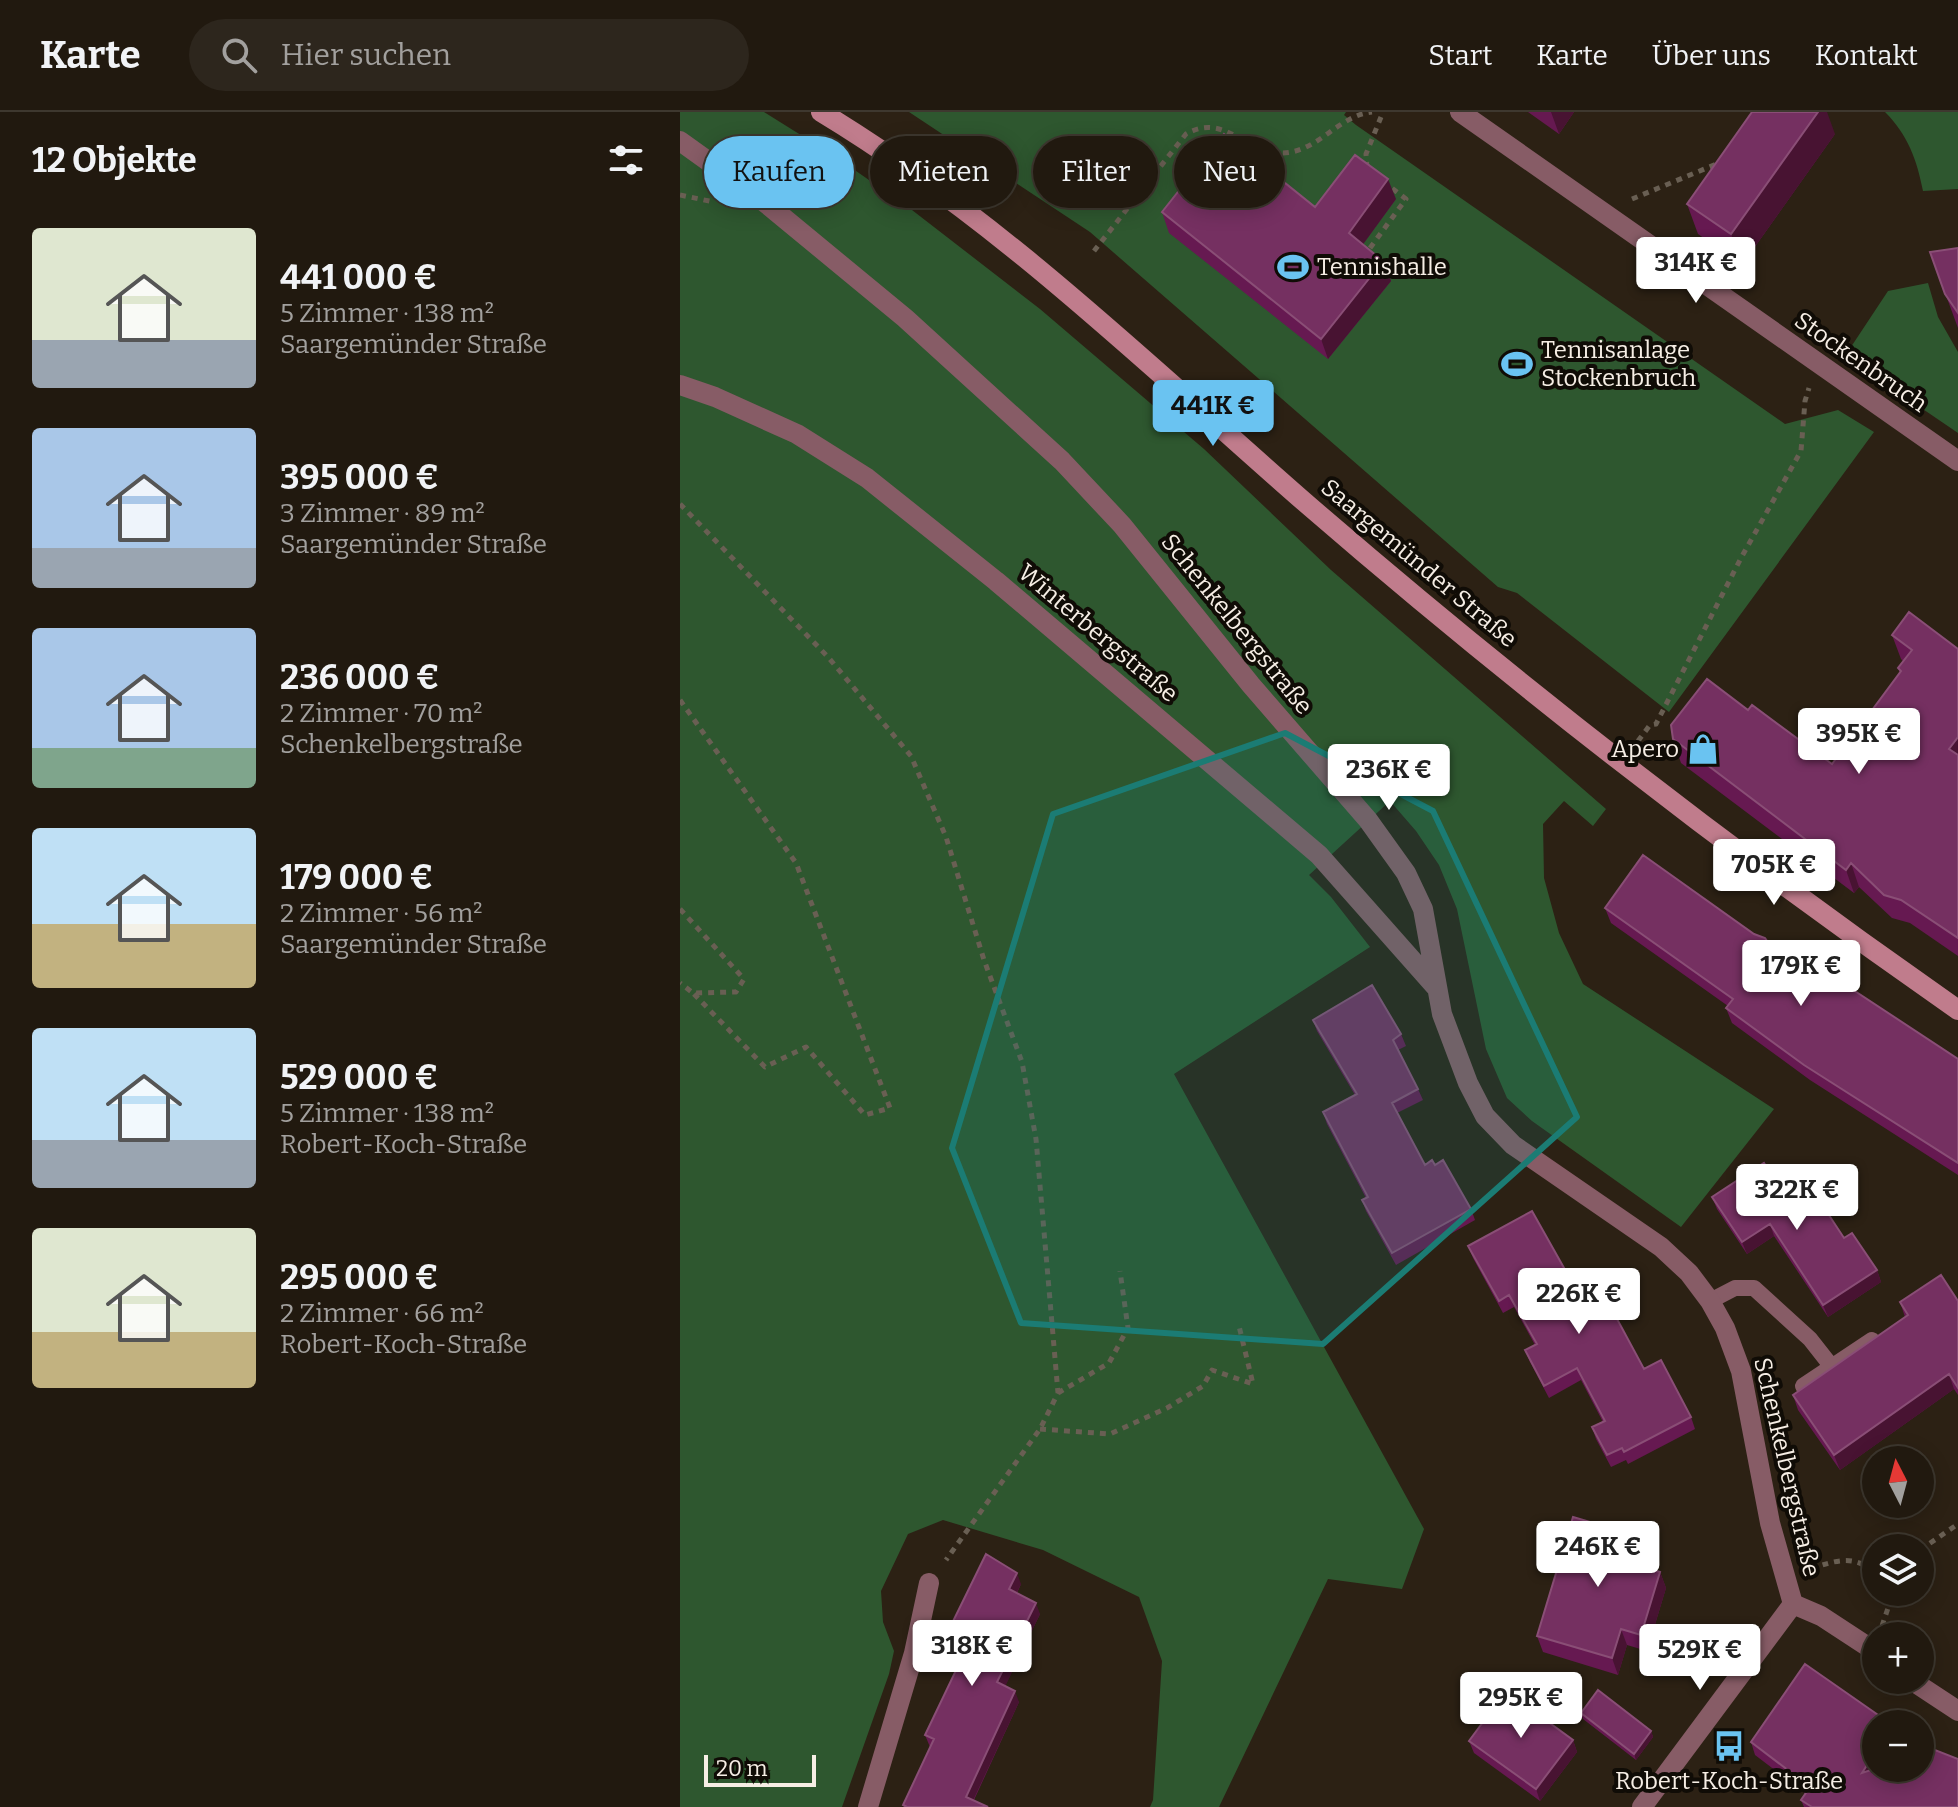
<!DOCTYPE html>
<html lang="de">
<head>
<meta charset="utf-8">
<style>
	:root { --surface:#21190f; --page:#2d261d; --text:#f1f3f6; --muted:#a2a09e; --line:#3e382f; --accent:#6ac3f1 }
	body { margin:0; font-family:Bitter,serif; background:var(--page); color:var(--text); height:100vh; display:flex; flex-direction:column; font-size:30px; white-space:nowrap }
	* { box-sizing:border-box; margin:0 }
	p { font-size:26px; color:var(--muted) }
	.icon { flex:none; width:44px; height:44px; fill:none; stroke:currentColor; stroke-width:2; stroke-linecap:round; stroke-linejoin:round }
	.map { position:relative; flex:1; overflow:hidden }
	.side { display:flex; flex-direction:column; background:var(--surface); width:680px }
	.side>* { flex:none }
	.hud { position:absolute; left:24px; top:24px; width:760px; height:72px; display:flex; gap:16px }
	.needle { width:52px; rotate:354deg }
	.fabs { position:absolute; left:1182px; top:1334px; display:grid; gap:16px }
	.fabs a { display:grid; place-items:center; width:72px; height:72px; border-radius:50%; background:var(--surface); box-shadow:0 4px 20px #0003,0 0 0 2px var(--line); font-size:40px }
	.scale { position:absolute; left:24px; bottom:20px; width:112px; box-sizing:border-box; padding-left:8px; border:4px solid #f6eee5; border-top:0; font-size:22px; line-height:28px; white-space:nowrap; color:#f6eee5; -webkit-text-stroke:6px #100c06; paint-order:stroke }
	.price { position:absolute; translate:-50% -68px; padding:0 18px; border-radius:8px; background:#fff; color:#222; font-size:26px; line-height:52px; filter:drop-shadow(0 2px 4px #0008) }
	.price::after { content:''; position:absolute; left:50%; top:48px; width:24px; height:18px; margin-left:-12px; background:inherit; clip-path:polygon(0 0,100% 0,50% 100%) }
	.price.selected { background:var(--accent); color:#111 }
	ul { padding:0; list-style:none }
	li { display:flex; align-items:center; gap:24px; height:200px; padding:0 32px }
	li span { display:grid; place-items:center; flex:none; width:224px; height:160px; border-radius:8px; color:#555 }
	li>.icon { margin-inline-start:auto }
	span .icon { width:96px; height:96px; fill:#fffc; stroke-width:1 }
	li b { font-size:34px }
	h2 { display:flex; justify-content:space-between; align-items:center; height:96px; padding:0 32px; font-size:34px }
	.tag { padding:0 28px; border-radius:36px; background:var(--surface); box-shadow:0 4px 20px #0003,0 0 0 2px var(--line); font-size:28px; line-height:72px }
	.tag.selected { background:var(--accent); color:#111 }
	header { display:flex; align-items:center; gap:48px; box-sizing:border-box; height:112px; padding:0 40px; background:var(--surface); border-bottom:2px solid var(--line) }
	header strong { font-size:38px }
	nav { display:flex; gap:44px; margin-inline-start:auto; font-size:28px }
	.search { width:560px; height:72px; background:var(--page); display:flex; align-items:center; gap:20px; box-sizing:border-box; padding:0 28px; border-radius:44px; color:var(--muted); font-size:30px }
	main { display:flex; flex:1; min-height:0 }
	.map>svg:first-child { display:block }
	.green { fill:#2e572f }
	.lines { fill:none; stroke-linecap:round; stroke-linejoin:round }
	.path { stroke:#695f53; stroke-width:5; stroke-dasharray:6 6; stroke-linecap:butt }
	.lane { stroke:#875c66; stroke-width:16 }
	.street { stroke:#875c66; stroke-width:20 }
	.secondary { stroke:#c07c8c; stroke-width:20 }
	.wall { fill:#661951 }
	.shaded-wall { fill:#481332 }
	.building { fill:#753061; stroke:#8a4e76; stroke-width:2 }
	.marked { fill:#1b7c74; fill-opacity:0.2; stroke:#1b7c74; stroke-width:6; stroke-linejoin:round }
	.labels { text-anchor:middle; stroke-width:8; stroke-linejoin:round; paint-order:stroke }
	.poi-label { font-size:24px; fill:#f6eee5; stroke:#100c06; text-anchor:start }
	.street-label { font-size:24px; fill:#f6eee5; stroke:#100c06 }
</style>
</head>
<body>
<header>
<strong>Karte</strong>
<div class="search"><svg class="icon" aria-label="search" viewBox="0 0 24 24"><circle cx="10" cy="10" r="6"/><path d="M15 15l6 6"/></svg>Hier suchen</div>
<nav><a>Start</a><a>Karte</a><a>Über uns</a><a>Kontakt</a></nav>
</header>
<main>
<section class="side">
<h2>12 Objekte<svg class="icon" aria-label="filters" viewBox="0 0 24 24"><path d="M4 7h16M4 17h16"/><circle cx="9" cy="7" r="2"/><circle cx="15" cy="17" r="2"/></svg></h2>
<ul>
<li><span style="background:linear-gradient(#dfe7d0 70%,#9aa5b1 0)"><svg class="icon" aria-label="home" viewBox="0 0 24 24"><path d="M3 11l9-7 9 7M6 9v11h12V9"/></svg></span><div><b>441 000 €</b><p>5 Zimmer · 138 m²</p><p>Saargemünder Straße</p></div></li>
<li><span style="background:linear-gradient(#a9c7e8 75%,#9aa5b1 0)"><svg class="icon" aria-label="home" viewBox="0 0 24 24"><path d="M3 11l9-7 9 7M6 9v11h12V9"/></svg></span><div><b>395 000 €</b><p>3 Zimmer · 89 m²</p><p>Saargemünder Straße</p></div></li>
<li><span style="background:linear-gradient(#a9c7e8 75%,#7fa58c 0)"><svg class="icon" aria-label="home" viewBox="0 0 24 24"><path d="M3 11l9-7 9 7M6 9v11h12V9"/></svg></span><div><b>236 000 €</b><p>2 Zimmer · 70 m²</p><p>Schenkelbergstraße</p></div></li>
<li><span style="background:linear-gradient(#bfe0f5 60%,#c2b280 0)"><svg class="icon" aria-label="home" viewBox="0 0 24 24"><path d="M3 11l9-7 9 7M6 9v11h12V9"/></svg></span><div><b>179 000 €</b><p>2 Zimmer · 56 m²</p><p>Saargemünder Straße</p></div></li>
<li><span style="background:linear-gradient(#bfe0f5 70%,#9aa5b1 0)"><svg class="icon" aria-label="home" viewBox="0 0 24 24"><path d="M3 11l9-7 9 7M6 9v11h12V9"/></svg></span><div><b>529 000 €</b><p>5 Zimmer · 138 m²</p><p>Robert-Koch-Straße</p></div></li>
<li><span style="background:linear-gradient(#dfe7d0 65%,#c2b280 0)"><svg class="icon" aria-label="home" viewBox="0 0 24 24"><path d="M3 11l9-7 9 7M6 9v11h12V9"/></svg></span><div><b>295 000 €</b><p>2 Zimmer · 66 m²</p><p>Robert-Koch-Straße</p></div></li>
</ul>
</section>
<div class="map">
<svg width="1278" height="1695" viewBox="0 0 1278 1695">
	<rect width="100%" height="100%" fill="#2c2114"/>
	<!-- green -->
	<path class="green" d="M0 0H84L156 45 232 98 360 197 524 337 651 458 926 697 913 714 884 689 863 712 864 766 879 821 903 872 1094 997 1001 1115 852 1009 827 986 806 937 777 797 759 753 736 719 710 689 629 763 651 785 690 835 494 962 744 1417 722 1477 648 1467 539 1695H470L473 1688 482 1549 459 1485 363 1438 263 1408 228 1422 201 1479 203 1510 214 1539 209 1562 162 1695H0Z
		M229 0H666L664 3 676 13 1105 312 1158 298 1194 320 989 600 837 481 818 475 410 120Z
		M1205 0H1278V77L1243 79C1237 48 1228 23 1205 0Z
		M1248 171 1258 205 1278 240V321L1165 244 1208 179Z"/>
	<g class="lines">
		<!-- path -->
		<path class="path" d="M687 56 686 42 703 0
			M0 83 34 90
			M952 87 1039 51
			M690 136 726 87 709 74
			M414 139 506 22C545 0 563 41 603 41 638 40 659 3 692 0
			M0 392 148 545 231 644 266 725 304 848 342 950 356 1027 378 1281 360 1317 266 1448
			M0 588 116 751 210 996 185 1003 126 935 85 955 13 881
			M958 629 970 613 976 612 1061 446 1121 339 1125 289 1129 276
			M0 797 64 867 56 880 13 881 0 871
			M378 1281 429 1251 448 1216 440 1159
			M360 1317 430 1322 487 1296 523 1274 532 1258 573 1272 559 1214
			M1240 1438 1278 1412
			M1131 1457C1156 1448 1175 1442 1196 1462
			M1202 1514 1209 1493 1206 1480"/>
		<!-- lane -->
		<path class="lane" d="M1030 1189 1055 1176H1074L1130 1227 1152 1255
			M1123 1274 1192 1228"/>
		<!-- street -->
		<path class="street" d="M780 0 1278 349
			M0 29 82 88 225 206 382 349 442 413 571 573 688 708 726 761 743 797 762 902 788 971 805 1004 833 1033 981 1135 1009 1161 1030 1189 1045 1216 1061 1259 1090 1411 1113 1492 1141 1504 1196 1540
			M0 273 35 285 117 322 187 366 316 469 639 743 755 874
			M1231 1568 1278 1599
			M188 1695 234 1541 249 1471
			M962 1695 1113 1492"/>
		<!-- secondary -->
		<path class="secondary" d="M141 0C320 108 471 256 628 393 836 573 1053 741 1278 898"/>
	</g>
	<!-- wall -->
	<path class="wall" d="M848 0H894L879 22Z
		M1155 22 1062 153 1018 122 1007 92Z
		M716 87 683 132 703 149 711 169 648 247 489 121 482 100 635 95Z
		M1278 136V216L1250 140Z
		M1212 523 1278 537V844L1230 811 1212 806 1179 775 1174 781 1001 651 993 627 1068 598 1152 652 1220 561 1218 556 1223 549 1221 547Z
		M925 796 1096 842 1149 862 1278 947V1063L1130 968 1052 911 1046 896 1048 894 931 811Z
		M633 908 721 922 726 934 718 938 738 977 743 988 717 1001 745 1053 791 1097 795 1108 716 1153 686 1099 682 1088 686 1086 647 1012 643 1000 675 983 637 919Z
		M1032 1085 1114 1096 1164 1126 1197 1158 1201 1170 1148 1205 1094 1124 1067 1142 1037 1097Z
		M788 1134 897 1179 964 1257 1011 1305 1015 1317 948 1352 946 1348 931 1355 916 1327 912 1315 923 1310 901 1268 869 1286 850 1250 845 1238 855 1233 834 1195 823 1201 793 1146Z
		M1278 1189V1283L1274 1277 1160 1358 1118 1298 1113 1283 1225 1205 1220 1190Z
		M968 1427 974 1443 970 1457 980 1460 986 1476 967 1539 947 1533 938 1563 863 1540 857 1524Z
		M341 1472 337 1481 360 1502 325 1574 339 1590 294 1688 308 1695H224L223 1693 250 1635 245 1623 276 1558 262 1552 258 1540Z
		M901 1601 971 1619 973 1625 956 1648 903 1607Z
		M893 1628 897 1640 860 1689 794 1641 789 1629Z
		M1071 1630 1196 1656 1278 1695H1124L1121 1688 1125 1681 1075 1643Z"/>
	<!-- shaded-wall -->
	<path class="shaded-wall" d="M871 0H894L879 22Z
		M1138 0H1147L1155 22 1062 153 1051 122Z
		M708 67 716 87 676 142 669 121Z
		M703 149 711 169 648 247 641 227Z
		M1278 625V660L1269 637Z
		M1171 751 1179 775 1174 781 1166 758Z
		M1090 1112 1094 1124 1067 1142 1062 1130Z
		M1197 1158 1201 1170 1148 1205 1143 1193Z
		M1269 1262 1274 1277 1160 1358 1154 1343Z
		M968 1427 974 1443 966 1470 960 1454Z
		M980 1460 986 1476 967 1539 961 1523Z
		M337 1461 341 1472 333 1488 329 1477Z
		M356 1491 360 1502 322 1581 317 1570Z
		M941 1517 947 1533 938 1563 932 1546Z
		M335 1579 339 1590 290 1695 286 1685Z
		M971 1619 973 1625 956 1648 954 1642Z
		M893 1628 897 1640 860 1689 856 1677Z
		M1196 1639V1656L1182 1661Z"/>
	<!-- building -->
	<path class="building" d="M1072 0H1138L1051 122 1007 92Z
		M544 22 635 95 675 43 708 67 669 121 703 149 641 227 482 100Z
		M1278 136V201L1265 182 1250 140Z
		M1229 500 1278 537V625L1269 637 1278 643V826L1221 788 1204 783 1171 751 1166 758 993 627 991 613 1027 567 1068 598 1072 593 1152 652 1221 559 1218 556 1232 538 1212 523Z
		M963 743 1074 822 1085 826 1096 842 1121 841 1134 846 1149 862 1278 947V1051L1124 953 1046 896 1053 887 925 796Z
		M692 873 721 922 713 928 738 977 712 991 745 1053 752 1048 755 1053 763 1048 791 1097 712 1141 682 1088 688 1085 643 1000 677 982 633 908Z
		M1084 1051 1114 1096 1135 1082 1164 1126 1172 1121 1197 1158 1143 1193 1090 1112 1062 1130 1032 1085Z
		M852 1099 897 1179 916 1168 964 1257 981 1248 1011 1305 944 1340 942 1336 927 1343 912 1315 925 1309 897 1256 864 1274 845 1238 857 1232 829 1183 819 1189 788 1134Z
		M1261 1163 1278 1189V1276L1269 1262 1154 1343 1113 1283 1228 1203 1220 1190Z
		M893 1405 968 1427 960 1454 980 1460 961 1523 941 1517 932 1546 857 1524Z
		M306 1442 337 1461 329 1477 356 1491 317 1570 335 1579 286 1685 308 1695H227L223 1693 254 1627 245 1623 280 1550 258 1540Z
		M1125 1552 1211 1612H1196V1639L1182 1661 1197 1656H1240V1642L1255 1638 1278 1647V1695H1132L1121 1688 1130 1675 1071 1630Z
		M918 1578 971 1619 954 1642 901 1601Z
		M826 1579 893 1628 856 1677 789 1629Z"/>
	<!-- marked area -->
	<path class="marked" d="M605 621 753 699 897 1005 643 1232 341 1211 272 1036 373 702Z"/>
	<!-- icons -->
	<defs>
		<symbol id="stadium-bare" viewBox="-9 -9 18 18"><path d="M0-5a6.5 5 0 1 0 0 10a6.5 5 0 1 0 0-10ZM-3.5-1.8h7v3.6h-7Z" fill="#6ac3f1" stroke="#100c06" stroke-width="2.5" paint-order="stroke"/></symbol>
		<symbol id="shop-bare" viewBox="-9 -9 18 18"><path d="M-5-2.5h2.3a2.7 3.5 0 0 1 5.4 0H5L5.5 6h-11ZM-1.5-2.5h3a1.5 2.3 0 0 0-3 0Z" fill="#6ac3f1" stroke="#100c06" stroke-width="2.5" paint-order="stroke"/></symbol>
		<symbol id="bus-bare" viewBox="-9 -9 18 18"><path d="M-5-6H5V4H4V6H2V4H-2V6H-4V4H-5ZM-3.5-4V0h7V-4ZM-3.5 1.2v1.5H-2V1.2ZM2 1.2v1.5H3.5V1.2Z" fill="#6ac3f1" stroke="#100c06" stroke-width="2.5" paint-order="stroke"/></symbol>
	</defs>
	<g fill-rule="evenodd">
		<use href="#stadium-bare" x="591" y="133" width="44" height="44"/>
		<use href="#stadium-bare" x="815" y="230" width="44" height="44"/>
		<use href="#shop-bare" x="1001" y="615" width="44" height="44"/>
		<use href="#bus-bare" x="1027" y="1612" width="44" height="44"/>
	</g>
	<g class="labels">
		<!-- poi labels -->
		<g class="poi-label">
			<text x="637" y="163">Tennishalle</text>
			<text x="861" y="246">Tennisanlage<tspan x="861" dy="28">Stockenbruch</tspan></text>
			<text x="999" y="645" text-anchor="end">Apero</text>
			<text x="1049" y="1677" text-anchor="middle">Robert-Koch-Straße</text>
		</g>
		<!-- street labels -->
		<g class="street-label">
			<text transform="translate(1181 250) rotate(35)" y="8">Stockenbruch</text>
			<text transform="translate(739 451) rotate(40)" y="8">Saargemünder Straße</text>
			<text transform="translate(557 512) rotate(51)" y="8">Schenkelbergstraße</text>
			<text transform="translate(418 521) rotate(40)" y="8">Winterbergstraße</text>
			<text transform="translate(1107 1355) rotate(77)" y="8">Schenkelbergstraße</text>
		</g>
	</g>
</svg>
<div class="fabs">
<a><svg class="needle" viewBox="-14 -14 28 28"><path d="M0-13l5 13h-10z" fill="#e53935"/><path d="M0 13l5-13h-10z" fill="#a2a09e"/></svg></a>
<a><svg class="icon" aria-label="layers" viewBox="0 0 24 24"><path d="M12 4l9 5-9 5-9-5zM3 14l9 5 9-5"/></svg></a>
<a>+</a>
<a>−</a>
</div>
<div class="scale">20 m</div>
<b class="price" style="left:1016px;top:193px">314K €</b>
<b class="price selected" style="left:533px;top:336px">441K €</b>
<b class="price" style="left:1179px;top:664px">395K €</b>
<b class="price" style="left:709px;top:700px">236K €</b>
<b class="price" style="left:1094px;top:795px">705K €</b>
<b class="price" style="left:1121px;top:896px">179K €</b>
<b class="price" style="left:1117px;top:1120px">322K €</b>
<b class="price" style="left:899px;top:1224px">226K €</b>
<b class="price" style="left:918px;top:1477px">246K €</b>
<b class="price" style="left:292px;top:1576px">318K €</b>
<b class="price" style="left:1020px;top:1580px">529K €</b>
<b class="price" style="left:841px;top:1628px">295K €</b>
<div class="hud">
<a class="tag selected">Kaufen</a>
<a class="tag">Mieten</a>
<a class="tag">Filter</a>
<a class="tag">Neu</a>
</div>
</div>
</main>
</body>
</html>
